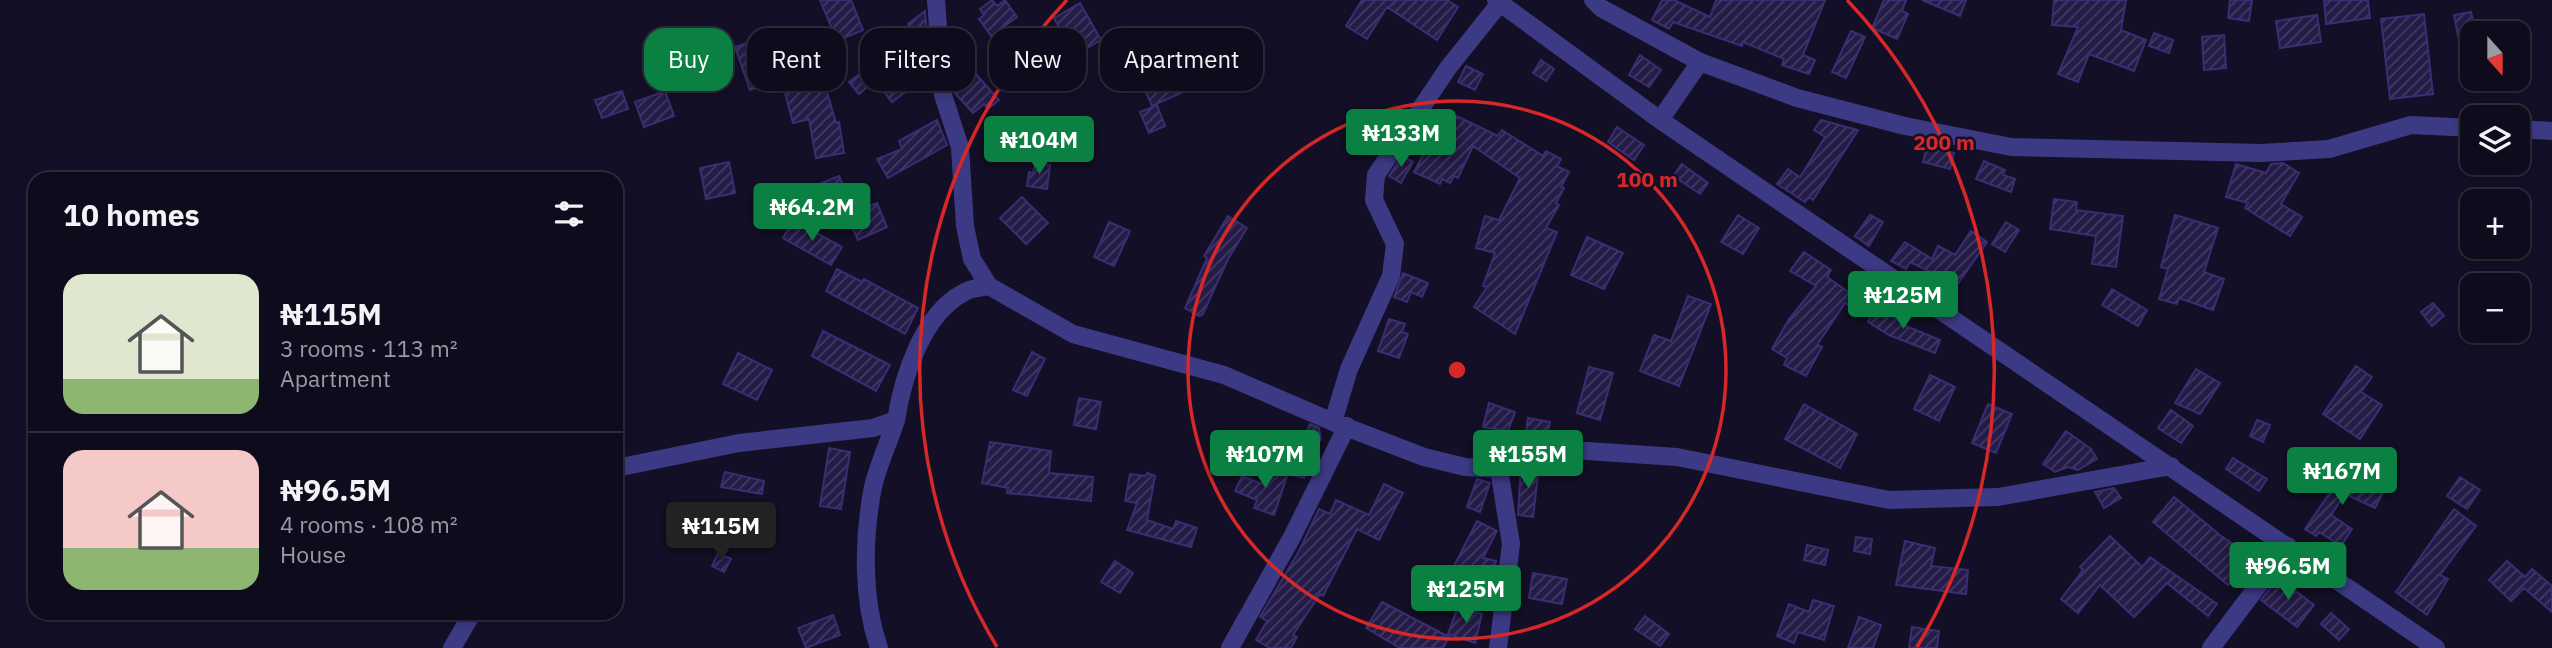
<!DOCTYPE html>
<html lang="en">
<head>
<meta charset="utf-8">
<style>
	:root { --surface:#0e0b1c; --page:#171425; --text:#f1f3f6; --muted:#9b9ba3; --line:#2e2b3b; --accent:#0b8043 }
	body { margin:0; font-family:"IBM Plex Sans",sans-serif; background:var(--page); color:var(--text); height:100vh; display:flex; flex-direction:column; font-size:26px; white-space:nowrap }
	* { box-sizing:border-box; margin:0 }
	p { font-size:23px; color:var(--muted) }
	.icon { flex:none; width:38px; height:38px; fill:none; stroke:currentColor; stroke-width:2; stroke-linecap:round; stroke-linejoin:round }
	.map { position:relative; flex:1; overflow:hidden }
	.details { position:absolute; left:28px; top:172px; width:595px; height:448px; display:flex; flex-direction:column; background:var(--surface); border-radius:21px; box-shadow:0 4px 10px #0003,0 0 0 2px var(--line) }
	.details>* { flex:none }
	.guide { position:absolute; left:644px; top:28px; width:665px; height:63px; display:flex; gap:14px }
	.needle { width:46px; rotate:159deg }
	.buttons { position:absolute; left:2460px; top:21px; display:grid; gap:14px }
	.buttons a { display:grid; place-items:center; width:70px; height:70px; border-radius:14px; background:var(--surface); box-shadow:0 4px 10px #0003,0 0 0 2px var(--line); font-size:35px }
	.price { position:absolute; translate:-50% -60px; padding:0 16px; border-radius:7px; background:var(--accent); color:#fff; font-size:23px; line-height:46px; filter:drop-shadow(0 2px 4px #0008) }
	.price::after { content:''; position:absolute; left:50%; top:42px; width:21px; height:16px; margin-left:-10px; background:inherit; clip-path:polygon(0 0,100% 0,50% 100%) }
	.price.current { background:#222; color:#fff }
	ul { padding:0; list-style:none }
	li { display:flex; align-items:center; gap:21px; height:175px; padding:0 35px }
	li+li { border-top:2px solid var(--line) }
	li span { display:grid; place-items:center; flex:none; width:196px; height:140px; border-radius:21px; color:#555 }
	li>.icon { margin-inline-start:auto }
	span .icon { width:84px; height:84px; fill:#fffc; stroke-width:1 }
	li b { font-size:30px }
	h2 { display:flex; justify-content:space-between; align-items:center; height:84px; padding:0 35px; font-size:30px }
	.tag { padding:0 24px; border-radius:21px; background:var(--surface); box-shadow:0 4px 10px #0003,0 0 0 2px var(--line); font-size:24px; line-height:63px }
	.tag.current { background:var(--accent); color:#fff }
	.map>svg:first-child { display:block }
	.building { fill:url(#building-hatch); stroke:#3b2d73; stroke-width:2 }
	.lines { fill:none; stroke-linecap:round; stroke-linejoin:round }
	.street { stroke:#3d3a85; stroke-width:18 }
	.ring { fill:none; stroke:#d62828; stroke-width:3.5 }
	.centre { fill:#d62828; stroke:#130f26; stroke-width:3.5 }
	.ring-label { font-size:21px; text-anchor:middle; font-weight:bold; fill:#d62828; stroke:#130f26; stroke-width:5; stroke-linejoin:round; paint-order:stroke }
</style>
</head>
<body>
<div class="map">
<svg width="2552" height="648" viewBox="0 0 2552 648">
	<defs>
		<pattern id="building-hatch" width="6" height="6" patternUnits="userSpaceOnUse" patternTransform="scale(1.75)"><rect width="6" height="6" fill="#241b47"/><path d="M-1 1l2-2M0 6l6-6M5 7l2-2" fill="none" stroke="#433b63"/></pattern>
	</defs>
	<rect width="100%" height="100%" fill="#130f26"/>
	<!-- building -->
	<path class="building" d="M820 0H851L863 30 837 41Z
		M992 0 997 6 1005 0 1017 17 991 36 979 19 984 15 980 9Z
		M1362 0H1447L1458 7 1437 40 1387 7 1367 39 1346 26Z
		M1662 0H1674L1710 17 1716 0H1825L1803 55 1815 60 1809 74 1782 65 1784 59 1743 42 1742 46 1673 22 1669 29 1652 20Z
		M1884 0H1906L1902 11 1908 14 1897 39 1872 28Z
		M1922 0H1966L1960 16Z
		M2054 0H2126L2121 30 2146 40 2134 71 2089 54 2078 82 2058 74 2078 27 2052 25Z
		M2230 0H2252L2249 21 2228 18Z
		M2331 0H2368L2370 18 2326 24 2324 1Z
		M1080 3 1101 40 1075 55 1054 18Z
		M925 11 927 36 913 40 908 24Z
		M2471 12 2476 32 2458 36 2454 15Z
		M2424 14 2433 94 2390 99 2381 19Z
		M2317 15 2321 42 2280 48 2276 21Z
		M1851 31 1865 37 1846 78 1832 72Z
		M776 33 791 76 750 90 735 47Z
		M2154 33 2173 40 2169 53 2149 46Z
		M2224 35 2226 68 2204 70 2202 37Z
		M877 47H882L889 56 900 47 924 78 892 102 875 80 859 94 849 82 868 68 861 59Z
		M1640 55 1661 70 1649 87 1629 75Z
		M1541 60 1554 69 1546 81 1533 73Z
		M966 63 999 100 988 109 984 104 973 113 954 92 953 74Z
		M1169 66 1181 93 1152 106 1140 79Z
		M1466 66 1483 74 1475 90 1458 82Z
		M823 78 836 123 839 122 844 153 816 158 809 119 793 123 784 89Z
		M622 91 628 109 602 118 595 100Z
		M665 91 674 116 644 127 635 102Z
		M1157 105 1165 126 1149 133 1140 112Z
		M1446 111 1498 136 1502 130 1543 156 1546 151 1561 159 1557 166 1569 172 1561 187 1564 188 1556 203 1559 205 1546 228 1557 232 1515 334 1474 307 1487 287 1483 286 1495 253 1476 248 1485 216 1499 220 1520 178 1473 146 1458 178 1454 176 1450 183 1442 179 1440 184 1414 172Z
		M937 120 947 145 888 178 877 159 902 149 899 141Z
		M1821 120 1858 130 1813 200 1809 197 1805 202 1777 184 1788 169 1800 177 1825 137 1814 130Z
		M1010 123 1034 125 1033 139 1009 137Z
		M1617 127 1644 145 1634 160 1608 142Z
		M1927 146 1954 153 1950 169 1923 162Z
		M1402 156 1413 162 1401 183 1389 176Z
		M1984 161 2005 170 2003 175 2015 179 2011 192 1976 179Z
		M729 162 735 193 706 199 700 168Z
		M1035 163 1050 165 1047 189 1027 186 1029 172 1033 173Z
		M2283 163 2299 173 2281 204 2302 217 2290 236 2245 208 2248 203 2226 197 2236 164 2266 173 2271 164Z
		M1682 164 1708 183 1700 194 1673 176Z
		M839 176 849 198 807 215 800 198 808 194 806 189Z
		M1022 197 1048 223 1026 244 1000 218Z
		M2054 199 2077 202 2076 210 2123 216 2116 267 2092 264 2096 236 2050 229Z
		M877 203 887 227 858 240 847 215Z
		M1738 215 1759 228 1743 254 1721 242Z
		M1870 215 1883 222 1869 246 1855 236Z
		M2175 215 2218 228 2204 272 2224 279 2213 310 2179 298 2177 304 2159 299 2168 269 2161 267Z
		M1228 216 1247 228 1228 259 1203 314 1199 316 1185 308 1207 258 1204 256Z
		M793 220 842 247 831 265 783 238Z
		M1109 222 1130 231 1114 266 1094 257Z
		M2006 222 2019 230 2005 252 1992 244Z
		M1971 231 1987 242 1957 285 1910 262 1906 269 1891 261 1905 242 1932 259 1938 246 1955 255Z
		M1587 237 1623 253 1604 289 1571 275Z
		M1804 252 1831 270 1827 277 1854 296 1848 305 1845 303 1817 345 1822 347 1806 376 1784 365 1787 358 1772 349 1789 319 1816 286 1790 271Z
		M837 269 862 282 864 279 918 308 905 334 826 291Z
		M1403 273 1428 283 1422 297 1411 292 1407 302 1394 297Z
		M2112 289 2147 310 2138 326 2102 305Z
		M1688 296 1711 304 1679 386 1640 371 1654 335 1671 341Z
		M2433 303 2444 316 2432 326 2421 312Z
		M1875 308 1886 317 1889 313 1906 326 1940 340 1935 353 1889 335 1868 322Z
		M1389 319 1405 324 1402 332 1408 334 1399 358 1378 351Z
		M823 331 890 365 876 391 812 356Z
		M1032 352 1045 359 1027 396 1013 390Z
		M738 353 772 370 757 400 723 384Z
		M2356 366 2372 377 2361 392 2382 405 2360 439 2323 414Z
		M1589 367 1613 373 1600 420 1577 413Z
		M2196 369 2220 383 2200 414 2175 403Z
		M1930 375 1955 387 1939 421 1914 409Z
		M1079 398 1101 402 1096 429 1074 425Z
		M1489 403 1515 412 1508 431 1483 427Z
		M1804 404 1857 434 1840 468 1785 439Z
		M1988 404 2012 414 1996 453 1972 443Z
		M2171 410 2193 426 2181 443 2158 428Z
		M1528 418 1550 422 1547 437 1526 432Z
		M2257 420 2270 425 2263 442 2250 436Z
		M1310 424 1319 428 1321 439 1316 448 1314 446 1304 478 1289 474Z
		M2066 431 2091 449 2097 459 2078 470 2068 467 2055 472 2043 464Z
		M990 442 1051 451 1049 473 1093 477 1091 501 1007 493 1008 488 982 483Z
		M829 448 850 452 841 509 820 506Z
		M2350 456 2364 466 2357 477 2342 467Z
		M2233 458 2267 479 2259 491 2226 469Z
		M1521 465 1539 467 1533 517 1518 515Z
		M1268 466 1288 473 1274 515 1254 508 1257 500 1235 491 1242 476 1262 484Z
		M725 472 764 481 762 494 721 487Z
		M1147 473 1155 476 1147 520 1173 529 1176 521 1197 528 1191 547 1127 530 1137 503 1125 501 1130 474 1146 476Z
		M2336 476 2386 487 2375 508 2345 494 2331 515 2352 529 2341 546 2319 532 2316 536 2305 529 2333 488 2329 486Z
		M2460 477 2480 490 2467 509 2447 496Z
		M1477 479 1490 483 1480 512 1467 507Z
		M1384 484 1403 493 1379 540 1357 529 1323 596 1320 594 1293 635 1297 637 1291 648H1270L1256 640 1267 621 1260 617 1299 551 1319 509 1330 514 1336 500 1369 515Z
		M2114 488 2121 498 2104 508 2095 492Z
		M2174 497 2221 536 2251 556 2228 585 2153 522Z
		M2454 509 2476 526 2440 575 2448 579 2427 615 2396 592Z
		M741 510 768 520 758 543 732 533Z
		M1477 521 1497 531 1483 558 1496 561 1490 585 1454 566Z
		M2110 536 2142 567 2150 557 2217 604 2208 616 2167 583 2134 617 2100 585 2078 613 2061 599 2083 570 2080 567Z
		M1856 537 1872 539 1870 554 1854 551Z
		M1905 541 1935 548 1931 566 1968 570 1966 594 1896 585Z
		M1807 545 1828 550 1825 565 1804 560Z
		M718 553 731 559 724 572 712 566Z
		M1115 561 1133 573 1120 593 1101 582Z
		M2507 561 2525 577 2532 569 2552 586V612L2524 588 2511 601 2489 580Z
		M1533 573 1567 579 1562 604 1529 598Z
		M2278 578 2314 605 2297 627 2261 600Z
		M1813 600 1834 606 1824 640 1798 632 1794 643 1777 636 1789 604 1809 612Z
		M1382 602 1449 637 1443 648H1400L1366 628Z
		M1458 606 1482 614 1475 643 1448 634Z
		M2331 613 2349 629 2339 640 2321 624Z
		M833 615 840 635 806 648 798 628Z
		M1645 616 1669 634 1660 646 1635 629Z
		M1859 617 1881 625 1873 648H1848Z
		M1912 627 1939 631 1937 648H1909Z"/>
	<g class="lines">
		<!-- street -->
		<path class="street" d="M936 0 943 95 960 147 965 226 972 259 989 286
			M1496 0 1660 120 2436 648
			M1593 0 1601 8 1700 62
			M1660 120 1700 62 1797 98 1905 126 2011 147 2261 153 2329 149 2411 125 2473 128
			M2518 129 2552 131
			M1333 422 1349 369 1391 276 1395 244 1374 200 1376 175 1448 68 1500 3
			M616 468 739 443 873 428 896 420C903 377 922 315 963 293 970 288 981 288 989 286L1073 334 1224 375 1333 422 1424 457 1465 467 1499 469 1506 455 1542 448 1677 457 1889 500 1998 497 2171 466
			M452 648 473 612
			M879 648C862 599 863 538 873 487 878 465 889 442 896 420
			M1230 648 1292 537 1347 426
			M1498 648 1511 544 1499 469
			M2211 648 2288 546"/>
	</g>
	<!-- distance rings -->
	<g class="ring">
		<circle cx="1457" cy="370" r="269"/>
		<path d="M997 647A537 537 0 0 1 1067 0M1847 0A537 537 0 0 1 1917 647"/>
	</g>
	<circle cx="1457" cy="370" r="10" class="centre"/>
	<g class="ring-label">
		<text x="1944" y="150">200 m</text>
		<text x="1647" y="187">100 m</text>
	</g>
</svg>
<div class="buttons">
<a><svg class="needle" viewBox="-14 -14 28 28"><path d="M0-13l5 13h-10z" fill="#e53935"/><path d="M0 13l5-13h-10z" fill="#9b9ba3"/></svg></a>
<a><svg class="icon" aria-label="layers" viewBox="0 0 24 24"><path d="M12 4l9 5-9 5-9-5zM3 14l9 5 9-5"/></svg></a>
<a>+</a>
<a>−</a>
</div>
<b class="price" style="left:1401px;top:169px">₦133M</b>
<b class="price" style="left:1039px;top:176px">₦104M</b>
<b class="price" style="left:812px;top:243px">₦64.2M</b>
<b class="price" style="left:1903px;top:331px">₦125M</b>
<b class="price" style="left:1265px;top:490px">₦107M</b>
<b class="price" style="left:1528px;top:490px">₦155M</b>
<b class="price" style="left:2342px;top:507px">₦167M</b>
<b class="price current" style="left:721px;top:562px">₦115M</b>
<b class="price" style="left:2288px;top:602px">₦96.5M</b>
<b class="price" style="left:1466px;top:625px">₦125M</b>
<div class="guide">
<a class="tag current">Buy</a>
<a class="tag">Rent</a>
<a class="tag">Filters</a>
<a class="tag">New</a>
<a class="tag">Apartment</a>
</div>
<section class="details">
<h2>10 homes<svg class="icon" aria-label="filters" viewBox="0 0 24 24"><path d="M4 7h16M4 17h16"/><circle cx="9" cy="7" r="2"/><circle cx="15" cy="17" r="2"/></svg></h2>
<ul>
<li><span style="background:linear-gradient(#dfe7d0 75%,#8fb573 0)"><svg class="icon" aria-label="home" viewBox="0 0 24 24"><path d="M3 11l9-7 9 7M6 9v11h12V9"/></svg></span><div><b>₦115M</b><p>3 rooms · 113 m²</p><p>Apartment</p></div></li>
<li><span style="background:linear-gradient(#f6c9c9 70%,#8fb573 0)"><svg class="icon" aria-label="home" viewBox="0 0 24 24"><path d="M3 11l9-7 9 7M6 9v11h12V9"/></svg></span><div><b>₦96.5M</b><p>4 rooms · 108 m²</p><p>House</p></div></li>
</ul>
</section>
</div>
</body>
</html>
